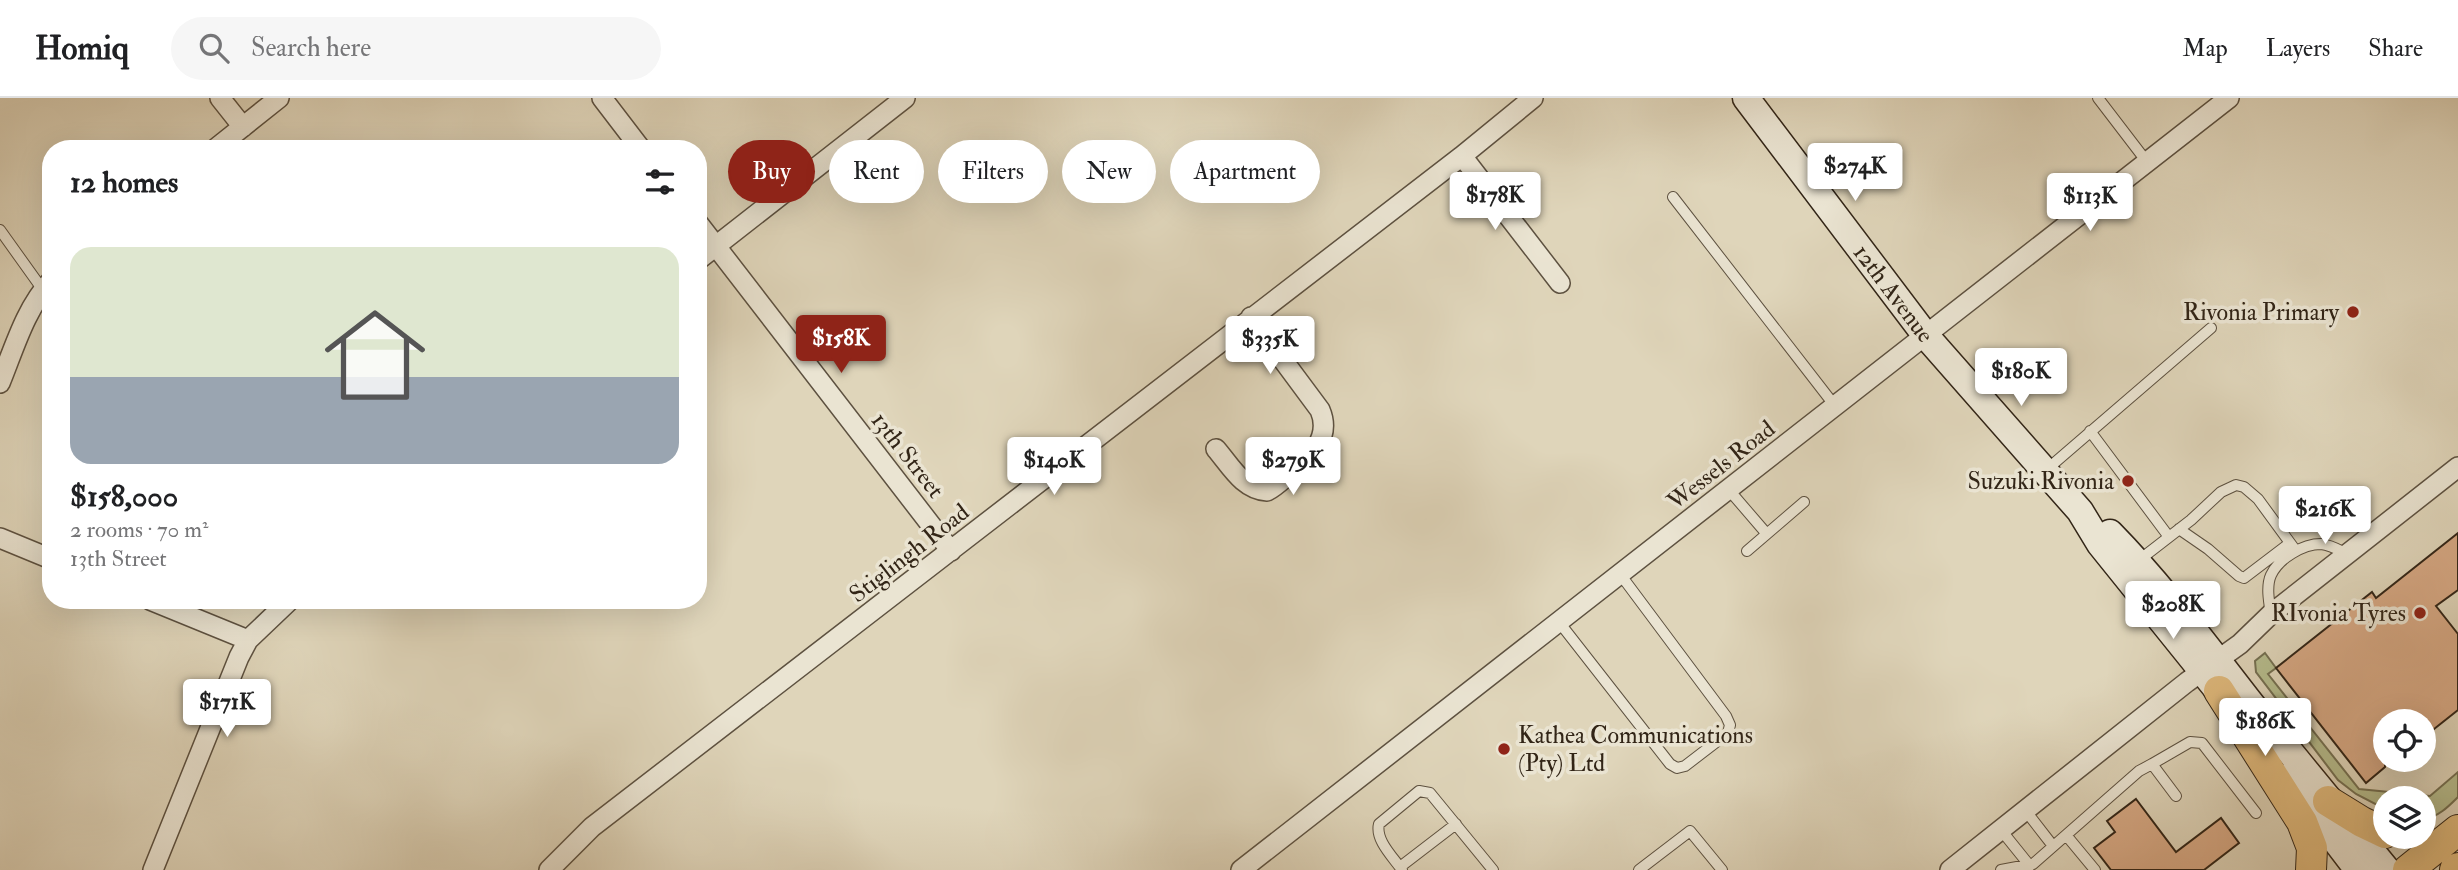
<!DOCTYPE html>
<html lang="en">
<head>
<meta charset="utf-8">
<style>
	:root { --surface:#fff; --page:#f6f6f6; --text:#202124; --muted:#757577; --line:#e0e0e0; --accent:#8f2418 }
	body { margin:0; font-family:"IM FELL Double Pica",serif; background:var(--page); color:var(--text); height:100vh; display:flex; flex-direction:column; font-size:26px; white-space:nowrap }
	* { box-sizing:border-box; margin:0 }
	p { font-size:23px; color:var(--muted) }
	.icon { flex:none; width:38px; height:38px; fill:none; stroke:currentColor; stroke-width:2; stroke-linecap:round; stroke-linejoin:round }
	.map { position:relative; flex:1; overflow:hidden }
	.side { position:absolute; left:42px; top:42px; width:665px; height:469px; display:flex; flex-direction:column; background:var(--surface); border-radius:28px; box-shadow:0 7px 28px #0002 }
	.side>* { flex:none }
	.hud { position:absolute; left:728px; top:42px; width:665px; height:63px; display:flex; gap:14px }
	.buttons { position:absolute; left:2373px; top:611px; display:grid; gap:14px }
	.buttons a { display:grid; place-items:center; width:63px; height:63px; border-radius:50%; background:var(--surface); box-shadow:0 7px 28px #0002; font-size:35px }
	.price { position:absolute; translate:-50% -60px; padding:0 16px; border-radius:7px; background:#fff; color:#222; font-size:23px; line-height:46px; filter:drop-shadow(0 2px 4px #0008) }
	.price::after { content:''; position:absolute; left:50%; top:42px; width:21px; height:16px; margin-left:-10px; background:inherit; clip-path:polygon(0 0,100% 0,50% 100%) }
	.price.selected { background:var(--accent); color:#fff }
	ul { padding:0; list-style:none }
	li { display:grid; align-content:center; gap:14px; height:371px; padding:0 28px }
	li span { display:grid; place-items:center; height:217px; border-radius:21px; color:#555 }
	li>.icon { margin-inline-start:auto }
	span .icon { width:126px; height:126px; fill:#fffc; stroke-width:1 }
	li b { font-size:30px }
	h2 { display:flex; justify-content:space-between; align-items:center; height:84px; padding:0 28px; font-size:30px }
	.tag { padding:0 24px; border-radius:32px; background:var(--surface); box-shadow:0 7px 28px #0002; font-size:24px; line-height:63px }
	.tag.selected { background:var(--accent); color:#fff }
	header { display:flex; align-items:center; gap:42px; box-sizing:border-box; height:98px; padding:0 35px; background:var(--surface); border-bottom:2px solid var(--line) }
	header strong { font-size:33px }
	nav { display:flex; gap:38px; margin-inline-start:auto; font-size:24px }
	.search { width:490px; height:63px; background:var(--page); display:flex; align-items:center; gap:18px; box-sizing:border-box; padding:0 24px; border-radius:38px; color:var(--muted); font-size:26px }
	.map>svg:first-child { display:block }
	.grass { fill:#b5bc8d; stroke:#747052; stroke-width:2 }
	.building { fill:#d6a884; stroke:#322517; stroke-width:2 }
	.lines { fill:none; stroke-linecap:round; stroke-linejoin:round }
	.service-casing { stroke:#5d5140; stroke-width:12 }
	.minor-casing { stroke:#5d5140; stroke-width:22 }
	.secondary-casing { stroke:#322517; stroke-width:29 }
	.primary-casing { stroke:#322517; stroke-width:32 }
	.service { stroke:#eae4d2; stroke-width:10 }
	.minor { stroke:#eae4d2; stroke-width:19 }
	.secondary { stroke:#eae4d2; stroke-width:26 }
	.primary { stroke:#e0ba7d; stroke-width:30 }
	.poi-dot { fill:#8f2418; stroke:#eae4d2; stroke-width:2.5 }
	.labels { text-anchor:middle; stroke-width:7; stroke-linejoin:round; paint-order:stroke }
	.street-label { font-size:24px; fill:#322517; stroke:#eae4d2 }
	.poi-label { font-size:24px; fill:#322517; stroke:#eae4d2; text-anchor:end }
</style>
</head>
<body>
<header>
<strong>Homiq</strong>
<div class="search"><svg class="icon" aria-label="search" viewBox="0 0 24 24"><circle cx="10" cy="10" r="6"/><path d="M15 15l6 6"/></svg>Search here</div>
<nav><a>Map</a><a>Layers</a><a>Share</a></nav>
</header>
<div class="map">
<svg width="2458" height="772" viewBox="0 0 2458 772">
	<rect width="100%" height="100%" fill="#dfd5ba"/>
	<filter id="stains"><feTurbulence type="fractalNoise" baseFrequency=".00286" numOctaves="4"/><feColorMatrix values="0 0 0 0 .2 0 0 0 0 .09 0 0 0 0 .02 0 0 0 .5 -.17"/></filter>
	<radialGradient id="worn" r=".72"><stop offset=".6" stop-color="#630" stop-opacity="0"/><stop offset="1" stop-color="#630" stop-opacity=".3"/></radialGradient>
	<!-- grass -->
	<path class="grass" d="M2265 555 2276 570 2268 576 2359 691 2430 698 2458 674V699C2448 709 2438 719 2424 721V700H2385V711L2356 696 2338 682 2256 574 2255 563Z"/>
	<!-- building -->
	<path class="building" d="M2458 435V492L2436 508 2458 536V612L2424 639V623H2385V669L2366 685 2276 570 2372 494 2376 500Z
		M2136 701 2176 754 2221 720 2239 745 2204 772H2111L2094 750 2115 734 2107 723Z"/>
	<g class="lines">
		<defs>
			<path id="service" d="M2098 0 2147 64
				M1673 99 1835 308
				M0 132 43 192
				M2090 333 2169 439
				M2045 373 2211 230
				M1729 392 1766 435
				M2179 431 2208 451 2239 478 2244 480 2290 445
				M1747 453 1804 404
				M2138 463 2191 422 2221 394 2236 387 2244 389 2258 401 2296 453
				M2271 516C2269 504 2266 488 2271 477 2279 460 2303 446 2321 446 2331 447 2339 452 2347 456
				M1559 524 1670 666 1677 670 1685 668 1728 635 1730 627 1726 618 1620 476
				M2152 666 2190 644 2202 645 2256 715
				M2025 712 2053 748
				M2001 732 2030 768
				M2066 737 2095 772
				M1400 769 1456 726
				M1402 772C1393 759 1375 742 1379 726L1419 693 1430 695 1493 772
				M1639 772 1690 733 1722 772
				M2001 772 2033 766 2139 673 2152 666 2176 698"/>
			<path id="minor" d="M220 0 243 29
				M602 0 641 51
				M215 51 279 0
				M1462 58 1560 185
				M698 125 951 453
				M698 162 905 0
				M0 285C14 251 25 211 51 183
				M1216 351C1230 367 1243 392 1267 393 1275 389 1282 382 1289 376 1310 360 1332 340 1320 312L1251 219
				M0 440 51 461
				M150 502 248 542
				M153 772 239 559 248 542 290 502
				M549 772 592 729 1462 58 1533 0
				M1241 772 2229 0
				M1950 772 2187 584 2240 546 2271 516 2458 369"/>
			<g id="secondary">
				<path id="s1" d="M1746 0 1926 238 2080 413 2100 446 2232 610"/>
				<path d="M2110 435C2162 488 2206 548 2252 607 2297 663 2342 717 2387 772"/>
				<path d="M2287 679 2358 772"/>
			</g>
			<path id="primary" d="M2219 593 2302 724 2312 750 2311 772
				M2328 703 2362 724 2385 735
				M2408 772 2458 732
				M2455 772 2458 770"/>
		</defs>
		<!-- service casing -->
		<use href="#service" class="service-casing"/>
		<!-- minor casing -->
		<use href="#minor" class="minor-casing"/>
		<!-- secondary casing -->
		<use href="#secondary" class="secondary-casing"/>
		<!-- primary casing -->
		<use href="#primary" class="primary-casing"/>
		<!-- service -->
		<use href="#service" class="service"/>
		<!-- minor -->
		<use href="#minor" class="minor"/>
		<!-- secondary -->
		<use href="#secondary" class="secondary"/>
		<!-- primary -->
		<use href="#primary" class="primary"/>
	</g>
	<!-- markers -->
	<g class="poi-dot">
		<circle cx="2353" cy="214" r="7"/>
		<circle cx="2128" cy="383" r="7"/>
		<circle cx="2420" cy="515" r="7"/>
		<circle cx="1504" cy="651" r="7"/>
	</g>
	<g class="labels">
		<!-- street labels -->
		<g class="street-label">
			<text dy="8" stroke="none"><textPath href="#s1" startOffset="245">12th Avenue</textPath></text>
			<text transform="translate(908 357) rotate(52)" y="8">13th Street</text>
			<text transform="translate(1721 367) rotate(-38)" y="8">Wessels Road</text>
			<text transform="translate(909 455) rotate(-38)" y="8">Stiglingh Road</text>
		</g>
		<!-- poi labels -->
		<g class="poi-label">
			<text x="2339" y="222">Rivonia Primary</text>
			<text x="2114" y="391">Suzuki Rivonia</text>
			<text x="2406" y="523">RIvonia Tyres</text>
			<text x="1518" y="645" text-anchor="start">Kathea Communications<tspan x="1518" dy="28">(Pty) Ltd</tspan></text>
		</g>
	</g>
	<rect width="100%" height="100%" filter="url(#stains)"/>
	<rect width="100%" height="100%" fill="url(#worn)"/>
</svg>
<div class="buttons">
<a><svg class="icon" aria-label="locate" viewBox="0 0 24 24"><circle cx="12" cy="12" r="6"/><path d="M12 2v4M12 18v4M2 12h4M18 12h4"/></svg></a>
<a><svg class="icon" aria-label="layers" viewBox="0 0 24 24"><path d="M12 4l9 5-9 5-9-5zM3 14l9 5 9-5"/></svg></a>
</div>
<b class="price" style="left:1855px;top:105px">$274K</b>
<b class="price" style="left:1495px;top:134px">$178K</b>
<b class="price" style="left:2090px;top:135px">$113K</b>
<b class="price selected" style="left:841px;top:277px">$158K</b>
<b class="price" style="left:1270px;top:278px">$335K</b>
<b class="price" style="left:2021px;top:310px">$180K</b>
<b class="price" style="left:1054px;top:399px">$140K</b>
<b class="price" style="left:1293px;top:399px">$279K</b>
<b class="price" style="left:2325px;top:448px">$216K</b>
<b class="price" style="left:2173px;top:543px">$208K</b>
<b class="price" style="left:227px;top:641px">$171K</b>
<b class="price" style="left:2265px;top:660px">$186K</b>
<div class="hud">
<a class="tag selected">Buy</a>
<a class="tag">Rent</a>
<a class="tag">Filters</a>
<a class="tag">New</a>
<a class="tag">Apartment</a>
</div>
<section class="side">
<h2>12 homes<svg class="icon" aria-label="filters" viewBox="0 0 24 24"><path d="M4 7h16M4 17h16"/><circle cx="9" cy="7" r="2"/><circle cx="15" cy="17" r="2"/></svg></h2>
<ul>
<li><span style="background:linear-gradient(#dfe7d0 60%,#9aa5b1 0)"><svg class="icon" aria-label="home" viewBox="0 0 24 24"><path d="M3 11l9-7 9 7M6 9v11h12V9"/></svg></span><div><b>$158,000</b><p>2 rooms · 70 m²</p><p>13th Street</p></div></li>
</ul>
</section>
</div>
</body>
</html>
